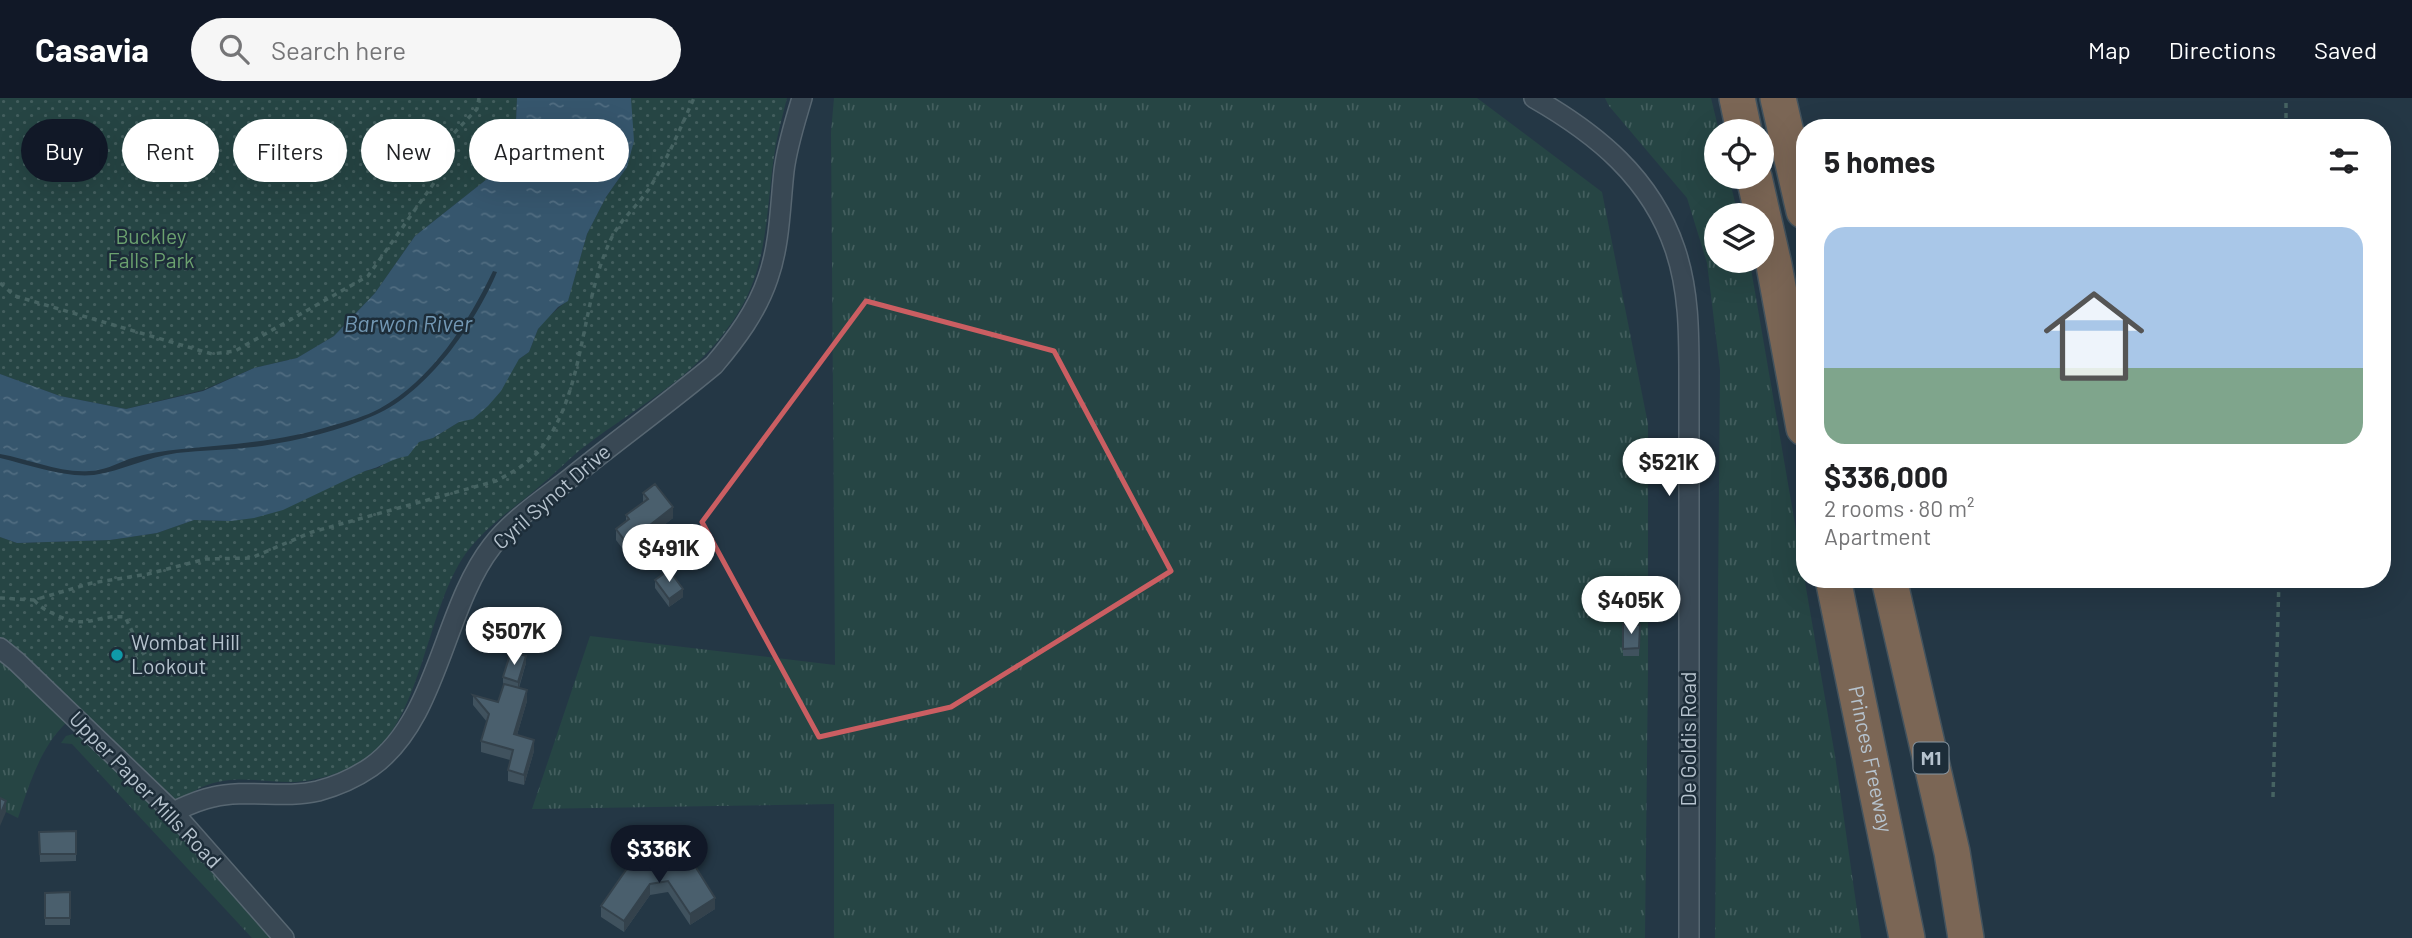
<!DOCTYPE html>
<html lang="en">
<head>
<meta charset="utf-8">
<style>
	:root { --surface:#fff; --page:#f6f6f6; --text:#202124; --muted:#757577; --line:#e0e0e0; --accent:#111827 }
	body { margin:0; font-family:Barlow,sans-serif; background:var(--page); color:var(--text); height:100vh; display:flex; flex-direction:column; font-size:26px; white-space:nowrap }
	* { box-sizing:border-box; margin:0 }
	p { font-size:23px; color:var(--muted) }
	.icon { flex:none; width:38px; height:38px; fill:none; stroke:currentColor; stroke-width:2; stroke-linecap:round; stroke-linejoin:round }
	.map { position:relative; flex:1; overflow:hidden }
	.side { position:absolute; left:1796px; top:21px; width:595px; height:469px; display:flex; flex-direction:column; background:var(--surface); border-radius:28px; box-shadow:0 7px 28px #0002 }
	.side>* { flex:none }
	.banner { position:absolute; left:21px; top:21px; width:665px; height:63px; display:flex; gap:14px }
	.controls { position:absolute; left:1704px; top:21px; display:grid; gap:14px }
	.controls a { display:grid; place-items:center; width:70px; height:70px; border-radius:50%; background:var(--surface); box-shadow:0 7px 28px #0002; font-size:35px }
	.price { position:absolute; translate:-50% -60px; padding:0 16px; border-radius:24px; background:#fff; color:#222; font-size:23px; line-height:46px; filter:drop-shadow(0 2px 4px #0008) }
	.price::after { content:''; position:absolute; left:50%; top:42px; width:21px; height:16px; margin-left:-10px; background:inherit; clip-path:polygon(0 0,100% 0,50% 100%) }
	.price.on { background:var(--accent); color:#fff }
	ul { padding:0; list-style:none }
	li { display:grid; align-content:center; gap:14px; height:371px; padding:0 28px }
	li+li { border-top:2px solid var(--line) }
	li span { display:grid; place-items:center; height:217px; border-radius:21px; color:#555 }
	li>.icon { margin-inline-start:auto }
	span .icon { width:126px; height:126px; fill:#fffc; stroke-width:1 }
	li b { font-size:30px }
	h2 { display:flex; justify-content:space-between; align-items:center; height:84px; padding:0 28px; font-size:30px }
	.pill { padding:0 24px; border-radius:32px; background:var(--surface); box-shadow:0 7px 28px #0002; font-size:24px; line-height:63px }
	.pill.on { background:var(--accent); color:#fff }
	header { display:flex; align-items:center; gap:42px; box-sizing:border-box; height:98px; padding:0 35px; background:var(--accent); color:#fff }
	header strong { font-size:33px }
	nav { display:flex; gap:38px; margin-inline-start:auto; font-size:24px }
	.search { width:490px; height:63px; background:var(--page); display:flex; align-items:center; gap:18px; box-sizing:border-box; padding:0 24px; border-radius:38px; color:var(--muted); font-size:26px }
	.map>svg:first-child { display:block }
	.grass { fill:url(#grass-tufts) }
	.park { fill:url(#park-dots) }
	.water { fill:url(#water-ripples) }
	.lines { fill:none; stroke-linecap:round; stroke-linejoin:round }
	.minor-casing { stroke:#576671; stroke-width:22 }
	.motorway-casing { stroke:#43535e; stroke-width:38 }
	.path { stroke:#466362; stroke-width:3.5; stroke-dasharray:5 5; stroke-linecap:butt }
	.minor { stroke:#394854; stroke-width:19 }
	.motorway { stroke:#7b6655; stroke-width:35 }
	.wall { fill:#40525e }
	.shaded-wall { fill:#34424c }
	.building { fill:#4a5f6d; stroke:#34424c; stroke-width:2 }
	.marked { fill:none; stroke:#cb5e62; stroke-width:5; stroke-linejoin:round }
	.culture-dot { fill:#0f9aa8; stroke:#1d2d39; stroke-width:2.5 }
	.labels { text-anchor:middle; stroke-width:5; stroke-linejoin:round; paint-order:stroke }
	.shield { fill:#1d2d39; stroke:#8896a1; stroke-width:2 }
	.shield-label { font-size:19px; font-weight:bold; fill:#b6c3ce }
	.park-label { font-size:21px; fill:#6ba16f; stroke:#1d2d39 }
	.street-label { font-size:21px; fill:#b6c3ce; stroke:#1d2d39 }
	.poi-label { font-size:21px; fill:#b6c3ce; stroke:#1d2d39; text-anchor:start }
	.water-label { font-size:23px; font-style:italic; fill:#7398b4; stroke:#1d2d39 }
</style>
</head>
<body>
<header>
<strong>Casavia</strong>
<div class="search"><svg class="icon" aria-label="search" viewBox="0 0 24 24"><circle cx="10" cy="10" r="6"/><path d="M15 15l6 6"/></svg>Search here</div>
<nav><a>Map</a><a>Directions</a><a>Saved</a></nav>
</header>
<div class="map">
<svg width="2412" height="840" viewBox="0 0 2412 840">
	<defs>
		<pattern id="grass-tufts" width="24" height="20" patternUnits="userSpaceOnUse" patternTransform="scale(1.75)"><rect width="24" height="20" fill="#264544"/><path d="M3 7l-1-3M5 7V3M7 7l1-3M15 17l-1-3M17 17v-4M19 17l1-3" fill="none" stroke="#435e5e"/></pattern>
		<pattern id="park-dots" width="8" height="8" patternUnits="userSpaceOnUse" patternTransform="scale(1.75)"><rect width="8" height="8" fill="#264544"/><path d="M2 2h.1M6 6h.1" fill="none" stroke="#435e5e" stroke-width="1.8" stroke-linecap="round"/></pattern>
		<pattern id="water-ripples" width="26" height="14" patternUnits="userSpaceOnUse" patternTransform="scale(1.75)"><rect width="26" height="14" fill="#36566d"/><path d="M2 4q2-2 4 0t4 0M15 11q2-2 4 0t4 0" fill="none" stroke="#516d81"/></pattern>
	</defs>
	<rect width="100%" height="100%" fill="#243745"/>
	<!-- grass -->
	<path class="grass" d="M834 0H1477L1602 94 1648 326V572L1645 840H834V706L532 711 590 538 835 567 831 34Z
		M1605 0H1711L1719 33H1717V79H1729L1738 117H1717V163H1749L1750 165 1835 658 1861 840H1715L1720 272 1707 165 1687 100 1609 8Z
		M0 559 67 624C41 648 29 687 18 720L0 711Z
		M80 634 140 695 257 820 273 840H252L72 646 61 645 66 638Z"/>
	<!-- park -->
	<path class="park" d="M0 0H517L515 47 487 81 415 138 375 195 334 238 297 260 254 270 203 292 126 311 60 298 0 276Z
		M631 0H787C783 15 779 31 776 46 766 102 770 160 741 210 701 278 644 303 584 349 569 360 556 375 541 387 517 408 490 425 470 450 425 505 424 627 361 664 342 675 313 684 291 684 259 684 234 676 202 689 192 693 181 703 172 710L0 545V439L17 445 110 442 157 435 194 422 231 423 365 373 378 370 418 344 433 340 459 324 519 261 529 254 538 231 547 220 568 202 587 136 606 99 627 69Z"/>
	<!-- water -->
	<path class="water" d="M517 0H631L634 43 627 69 606 99 587 136 568 203 558 209 538 231 529 254 519 261 501 293 488 308 473 321 459 324 433 340 419 344 408 358C390 361 382 369 365 373L283 412 254 420 231 423 194 422 157 435 110 442 17 445 0 439V360C30 367 64 380 94 377 122 373 147 359 177 355 205 352 233 352 262 348 300 342 339 333 375 317 428 294 475 226 497 174L493 173C468 225 432 282 379 311 366 318 349 323 334 327 284 343 234 346 182 351 164 353 147 355 129 361 116 366 103 373 89 373 59 375 29 361 0 356V276L60 298 126 311 203 293 254 270 297 260 334 238 375 195 415 138 487 81 515 47Z"/>
	<g class="lines">
		<defs>
			<path id="minor" d="M1534 0C1597 36 1651 80 1675 151 1689 192 1689 235 1689 277 1689 316 1689 355 1689 394 1689 543 1689 691 1689 840
				M0 550 16 563 173 714 284 840
				M173 714C186 708 198 702 213 699 247 691 284 701 318 693 337 688 355 680 371 669 438 622 443 511 492 448 512 422 542 402 568 382 616 343 666 307 714 267 736 241 757 213 768 180 780 146 780 109 784 73 787 48 795 24 802 0"/>
			<g id="motorway">
				<path d="M1737 0 1744 33"/>
				<path d="M1778 0 1804 113"/>
				<path d="M1754 79 1774 167 1804 330"/>
				<path id="s1" d="M1833 481 1907 840"/>
				<path d="M1889 481 1952 754 1966 840"/>
			</g>
		</defs>
		<!-- minor casing -->
		<use href="#minor" class="minor-casing"/>
		<!-- motorway casing -->
		<use href="#motorway" class="motorway-casing"/>
		<!-- path -->
		<path class="path" d="M2286 30V0
			M0 185 15 198 212 256 235 253 368 178 446 68 454 35 477 11 479 0
			M0 500 34 502 92 485 148 476 206 461 251 460 312 434 496 383C515 373 534 362 546 344 587 283 580 202 613 137 623 119 638 107 649 91 667 62 680 31 694 0
			M34 502C39 508 45 512 52 515 88 534 93 516 125 519L134 537 145 547 147 553 136 560 117 557
			M2273 699 2279 481"/>
		<!-- minor -->
		<use href="#minor" class="minor"/>
		<!-- motorway -->
		<use href="#motorway" class="motorway"/>
	</g>
	<!-- wall -->
	<path class="wall" d="M643 395 673 420 643 443V447L628 458 616 442V431L626 423V417L643 404Z
		M655 482 683 499 669 509 655 490Z
		M1623 526 1640 527 1639 558H1623Z
		M526 565 519 590 527 603 517 637 534 653 524 687 508 683V672L510 662 481 654V643L487 624 473 607V597L498 604 504 587H503V579Z
		M76 733V763L40 764 39 734Z
		M678 764 715 811 690 827 668 794 650 797 624 834 601 819V808Z
		M70 794V827H45V795Z"/>
	<!-- shaded-wall -->
	<path class="shaded-wall" d="M673 409V420L643 443V447L628 458V447L641 434Z
		M683 491V499L669 509V501Z
		M526 558V565L518 591V584Z
		M527 592V603L514 647V636Z
		M534 642V653L524 687V677Z
		M6 703V714L0 728V717Z
		M650 786V797L624 834V823Z
		M715 800V811L690 827V816Z"/>
	<!-- building -->
	<path class="building" d="M655 386 673 409 641 434 643 436 628 447 616 431 629 421 626 417 648 401 643 395Z
		M669 472 683 491 669 501 655 482Z
		M1623 526 1640 527 1639 550 1623 551Z
		M511 553 526 558 518 584 503 579Z
		M504 586 527 592 514 636 534 642 524 677 508 672 513 652 481 643 489 616 473 597 498 604Z
		M0 700 6 703 0 717Z
		M76 733V756H40L39 734Z
		M685 748 695 768 715 800 690 816 668 783 650 786 624 823 601 808 626 772 637 766 678 764Z
		M70 794V820H45V795Z"/>
	<!-- marked area -->
	<path class="marked" d="M866 203 1054 253 1171 473 951 609 819 639 702 424Z"/>
	<!-- markers -->
	<circle class="culture-dot" cx="117" cy="557" r="7"/>
	<g class="labels">
		<!-- shield labels -->
		<rect class="shield" x="1913.5" y="644.5" width="35" height="31" rx="5"/>
		<g class="shield-label">
			<text x="1931" y="667">M1</text>
		</g>
		<!-- park labels -->
		<g class="park-label">
			<text x="151" y="146">Buckley<tspan x="151" dy="24">Falls Park</tspan></text>
		</g>
		<!-- street labels -->
		<g class="street-label">
			<text transform="translate(552 399) rotate(-41)" y="7">Cyril Synot Drive</text>
			<text transform="translate(1689 641) rotate(-90)" y="7">De Goldis Road</text>
			<text dy="7" stroke="none"><textPath href="#s1" startOffset="184">Princes Freeway</textPath></text>
			<text transform="translate(145 692) rotate(46)" y="7">Upper Paper Mills Road</text>
		</g>
		<!-- poi labels -->
		<g class="poi-label">
			<text x="131" y="552">Wombat Hill<tspan x="131" dy="24">Lookout</tspan></text>
		</g>
		<!-- water labels -->
		<g class="water-label">
			<text x="408" y="234">Barwon River</text>
		</g>
	</g>
</svg>
<div class="controls">
<a><svg class="icon" aria-label="locate" viewBox="0 0 24 24"><circle cx="12" cy="12" r="6"/><path d="M12 2v4M12 18v4M2 12h4M18 12h4"/></svg></a>
<a><svg class="icon" aria-label="layers" viewBox="0 0 24 24"><path d="M12 4l9 5-9 5-9-5zM3 14l9 5 9-5"/></svg></a>
</div>
<b class="price" style="left:1669px;top:400px">$521K</b>
<b class="price" style="left:669px;top:486px">$491K</b>
<b class="price" style="left:1631px;top:538px">$405K</b>
<b class="price" style="left:514px;top:569px">$507K</b>
<b class="price on" style="left:659px;top:787px">$336K</b>
<div class="banner">
<a class="pill on">Buy</a>
<a class="pill">Rent</a>
<a class="pill">Filters</a>
<a class="pill">New</a>
<a class="pill">Apartment</a>
</div>
<section class="side">
<h2>5 homes<svg class="icon" aria-label="filters" viewBox="0 0 24 24"><path d="M4 7h16M4 17h16"/><circle cx="9" cy="7" r="2"/><circle cx="15" cy="17" r="2"/></svg></h2>
<ul>
<li><span style="background:linear-gradient(#a9c7e8 65%,#7fa58c 0)"><svg class="icon" aria-label="home" viewBox="0 0 24 24"><path d="M3 11l9-7 9 7M6 9v11h12V9"/></svg></span><div><b>$336,000</b><p>2 rooms · 80 m²</p><p>Apartment</p></div></li>
</ul>
</section>
</div>
</body>
</html>
